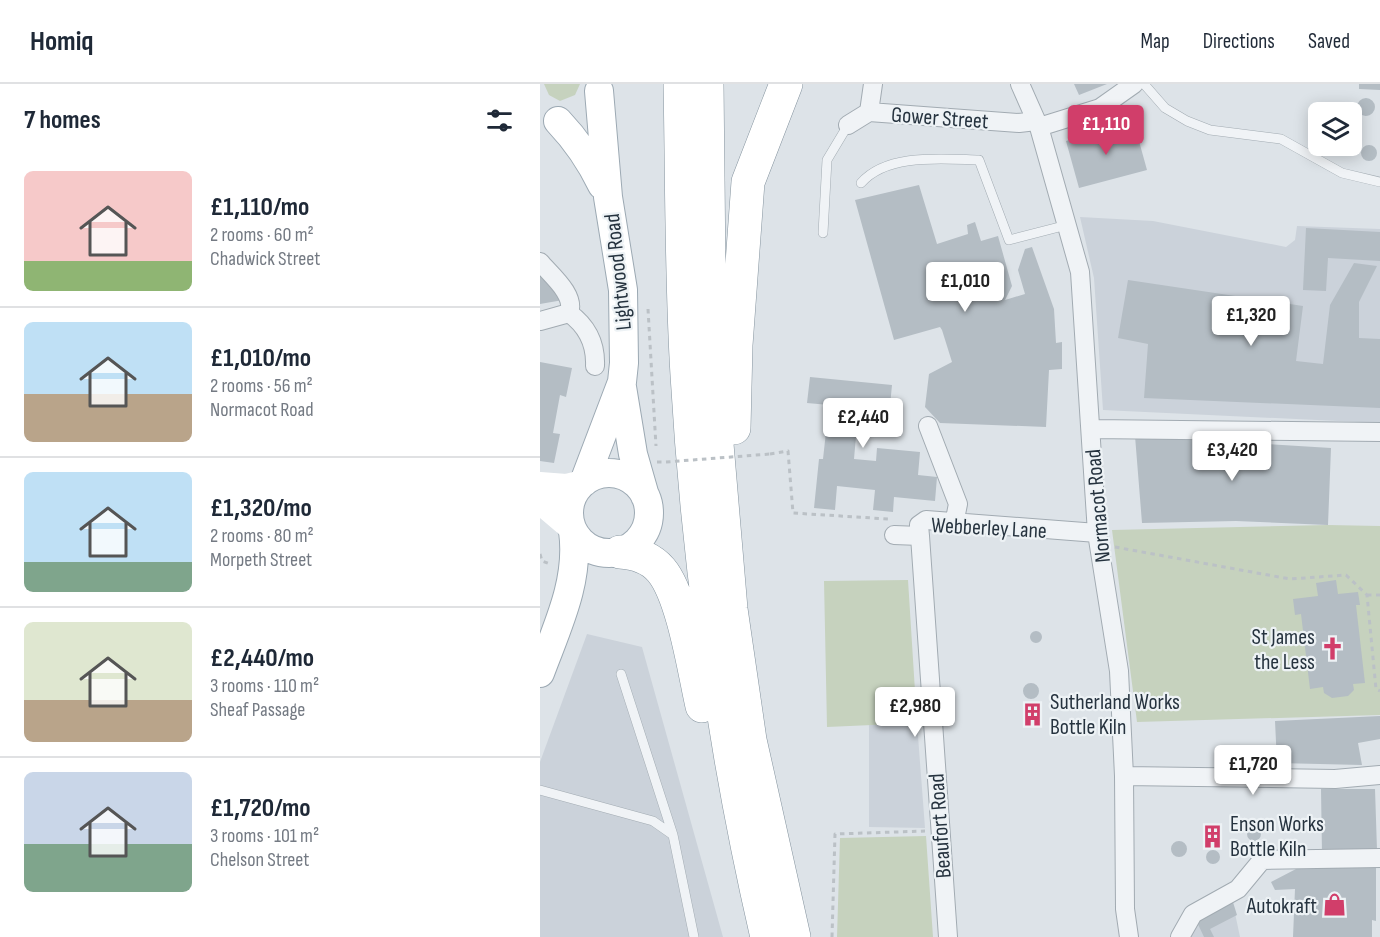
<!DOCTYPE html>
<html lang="en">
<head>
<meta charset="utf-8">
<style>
	:root { --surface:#fff; --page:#f2f2f3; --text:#1f2937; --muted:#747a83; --line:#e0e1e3; --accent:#d13e6a }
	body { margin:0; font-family:"Sofia Sans Condensed",sans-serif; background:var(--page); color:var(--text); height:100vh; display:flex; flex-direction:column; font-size:22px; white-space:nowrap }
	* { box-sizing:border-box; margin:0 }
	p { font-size:20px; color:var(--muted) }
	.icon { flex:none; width:33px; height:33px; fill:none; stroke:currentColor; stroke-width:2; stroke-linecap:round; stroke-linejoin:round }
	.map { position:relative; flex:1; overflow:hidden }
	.side { display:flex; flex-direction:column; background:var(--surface); width:540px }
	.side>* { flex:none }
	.controls { position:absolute; left:768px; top:18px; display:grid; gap:12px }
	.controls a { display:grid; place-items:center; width:54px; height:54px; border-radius:9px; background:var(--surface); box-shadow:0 3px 15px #0003; font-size:30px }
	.price { position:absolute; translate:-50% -51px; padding:0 14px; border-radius:6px; background:#fff; color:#222; font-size:20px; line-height:39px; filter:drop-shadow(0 2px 3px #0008) }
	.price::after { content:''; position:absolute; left:50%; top:36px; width:18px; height:14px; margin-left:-9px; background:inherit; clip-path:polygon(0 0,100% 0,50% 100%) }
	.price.current { background:var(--accent); color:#fff }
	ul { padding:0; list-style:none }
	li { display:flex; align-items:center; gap:18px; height:150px; padding:0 24px }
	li+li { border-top:2px solid var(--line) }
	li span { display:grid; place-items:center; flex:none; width:168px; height:120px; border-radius:9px; color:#555 }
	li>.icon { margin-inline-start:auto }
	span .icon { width:72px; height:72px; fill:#fffc; stroke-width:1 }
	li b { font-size:26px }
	h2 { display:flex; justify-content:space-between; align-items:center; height:72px; padding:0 24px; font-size:26px }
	header { display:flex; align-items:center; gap:36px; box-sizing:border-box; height:84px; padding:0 30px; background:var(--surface); border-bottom:2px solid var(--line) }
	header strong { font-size:28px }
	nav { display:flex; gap:33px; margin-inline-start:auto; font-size:21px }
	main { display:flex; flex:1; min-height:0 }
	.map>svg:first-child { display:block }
	.built { fill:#cbd2da }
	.green { fill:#c6d2be }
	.building { fill:#b4bdc4 }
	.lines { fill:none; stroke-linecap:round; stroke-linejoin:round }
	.lane-casing { stroke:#a2abb2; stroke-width:10 }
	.street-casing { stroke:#a2abb2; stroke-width:20 }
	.primary-casing { stroke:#9ca9b3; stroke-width:30 }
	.highway-casing { stroke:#84939e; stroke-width:34 }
	.path { stroke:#bbc1c6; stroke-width:3; stroke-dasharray:4.5 4.5; stroke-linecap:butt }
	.lane { stroke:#f0f3f6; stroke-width:9 }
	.street { stroke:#f0f3f6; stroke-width:18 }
	.secondary { stroke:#fff; stroke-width:26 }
	.primary { stroke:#fff; stroke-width:28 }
	.highway { stroke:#fff; stroke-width:33 }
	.path-bridge { stroke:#bbc1c6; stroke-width:3; stroke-dasharray:4.5 4.5; stroke-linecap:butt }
	.labels { text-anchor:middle; stroke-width:4.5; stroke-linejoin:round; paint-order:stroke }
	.street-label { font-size:22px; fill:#26333f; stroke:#edf2f5 }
	.poi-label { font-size:22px; fill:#26333f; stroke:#edf2f5; text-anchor:end }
</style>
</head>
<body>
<header>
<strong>Homiq</strong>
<nav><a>Map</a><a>Directions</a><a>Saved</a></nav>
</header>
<main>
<section class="side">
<h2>7 homes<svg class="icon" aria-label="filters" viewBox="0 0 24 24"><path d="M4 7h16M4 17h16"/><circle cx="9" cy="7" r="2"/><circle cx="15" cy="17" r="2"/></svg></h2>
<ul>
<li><span style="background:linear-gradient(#f6c9c9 75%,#8fb573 0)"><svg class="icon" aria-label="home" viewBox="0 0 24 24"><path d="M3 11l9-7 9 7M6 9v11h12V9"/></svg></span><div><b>£1,110/mo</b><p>2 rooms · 60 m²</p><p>Chadwick Street</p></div></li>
<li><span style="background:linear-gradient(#bfe0f5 60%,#b9a48a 0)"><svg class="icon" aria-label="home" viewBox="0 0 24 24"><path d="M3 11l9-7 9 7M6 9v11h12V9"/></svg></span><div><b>£1,010/mo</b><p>2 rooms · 56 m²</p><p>Normacot Road</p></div></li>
<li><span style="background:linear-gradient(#bfe0f5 75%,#7fa58c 0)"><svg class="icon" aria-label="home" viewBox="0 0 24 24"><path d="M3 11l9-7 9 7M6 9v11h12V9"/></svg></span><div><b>£1,320/mo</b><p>2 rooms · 80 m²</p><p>Morpeth Street</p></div></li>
<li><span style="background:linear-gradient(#dfe7d0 65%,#b9a48a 0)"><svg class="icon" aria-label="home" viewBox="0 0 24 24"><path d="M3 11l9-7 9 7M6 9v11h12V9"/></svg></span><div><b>£2,440/mo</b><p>3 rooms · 110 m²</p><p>Sheaf Passage</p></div></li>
<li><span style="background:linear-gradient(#c9d6e8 60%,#7fa58c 0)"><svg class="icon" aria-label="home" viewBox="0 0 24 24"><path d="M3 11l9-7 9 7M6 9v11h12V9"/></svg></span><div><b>£1,720/mo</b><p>3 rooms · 101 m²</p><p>Chelson Street</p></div></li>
</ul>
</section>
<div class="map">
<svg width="840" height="853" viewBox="0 0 840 853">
	<rect width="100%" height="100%" fill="#dde3e8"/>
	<!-- built -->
	<path class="built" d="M540 133 613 137 746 163 755 156 757 142 840 145V339L563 326 554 194Z
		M47 550 102 563 183 853H0V678Z
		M377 639 385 744 329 743V641Z
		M692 815 700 853H644L648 844Z"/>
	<!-- green -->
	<path class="green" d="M4 0H40L35 11 20 17 9 11Z
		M788 441 840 442V631L597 638 572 446Z
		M368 496 377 639 287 643 284 497Z
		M386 752 393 853H297L300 754Z"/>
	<!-- building -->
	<path class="building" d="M534 0H567L539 11Z
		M819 0H840V6L819 5Z
		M817 23a9 9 0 1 1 18 0a9 9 0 1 1-18 0Z
		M594 39 607 86 539 104 526 57Z
		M821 69a8 8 0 1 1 16 0a8 8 0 1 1-16 0Z
		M379 101 397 160 428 150 427 141 435 138 441 157 458 152 472 202 465 216 485 210 478 186 485 165 492 163 514 225 516 259 522 258V285L509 286 506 343 400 339 385 323 389 290 412 278 402 246 400 243 354 256 315 116Z
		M766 144 840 148V177L788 174 786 207 763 206Z
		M814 179 837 182 819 218V254L840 255V324L604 314 608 260 578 254 588 196 763 222 756 277 783 280 790 221Z
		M0 185 23 216 0 220Z
		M0 278 32 284 26 313 20 311 13 349 20 350 14 379 0 377Z
		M270 293 352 301 349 332 318 329 314 375 336 377 337 364 380 368 378 391 397 393 395 417 354 413 353 428 333 426 335 406 297 402 295 426 274 424 279 375H283L289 321 267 319Z
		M595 352 791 364 788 441 696 437 602 439Z
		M796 496 798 510 818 508 820 521H816L825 599 813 600 814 606 808 612 792 614 784 609 783 603 770 605 761 530 755 531 753 515 778 512 776 499Z
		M490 553a6 6 0 1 1 12 0a6 6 0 1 1-12 0Z
		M483 607a8 8 0 1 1 16 0a8 8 0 1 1-16 0Z
		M484 630a8 8 0 1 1 16 0a8 8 0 1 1-16 0Z
		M840 632V655L818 659 822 681 737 679 735 637Z
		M781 705H835L837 766 782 770Z
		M707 750a7 7 0 1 1 14 0a7 7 0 1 1-14 0Z
		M664 752a8 8 0 1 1 16 0a8 8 0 1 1-16 0Z
		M631 765a8 8 0 1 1 16 0a8 8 0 1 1-16 0Z
		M666 773a7 7 0 1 1 14 0a7 7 0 1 1-14 0Z
		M836 782V837L832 836V853H753L755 805 735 806 731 798 756 785Z
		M692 815 697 831 670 845 674 853H664L656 836Z"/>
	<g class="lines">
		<defs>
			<path id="lane" d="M604 0 625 24 647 37 670 46 741 55 802 89 840 98
				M321 99C347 69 402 75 439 76L469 156 527 141
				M283 149 287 76 308 41
				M81 590 133 751
				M0 706 113 737 133 751 154 853"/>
			<path id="street" d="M480 0 499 43 540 188 557 449 579 587 584 692 585 825 589 853
				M329 28 333 0
				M308 41 329 28 479 39 496 37
				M499 43 560 24 594 0
				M0 178C11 191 36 211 29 229
				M29 229C47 242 56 259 55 282
				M0 237 29 229
				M388 342 418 420 414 440
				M551 345 840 348
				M354 451 380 452 379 441 386 436 557 449
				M380 452 408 853
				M584 692 795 695 840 691
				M640 853 653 830 698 805 722 776 840 774"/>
			<path id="primary" d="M18 37C37 57 50 76 62 101
				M82 303 93 370 105 412
				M29 429a40 40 0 1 1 80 0a40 40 0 1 1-80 0Z
				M44 398 82 298 84 279 83 206 68 113 59 7
				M0 589C17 543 40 497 33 447"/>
			<path id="highway" d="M140 0C142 97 141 194 147 291 158 480 184 668 227 853
				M167 0 170 278 191 525 210 656 254 853
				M194 344 196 261 208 98 246 0
				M80 468C95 469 110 473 121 486 143 512 154 587 162 622"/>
		</defs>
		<!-- lane casing -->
		<use href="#lane" class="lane-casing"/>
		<!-- street casing -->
		<use href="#street" class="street-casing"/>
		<!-- primary casing -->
		<use href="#primary" class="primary-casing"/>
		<!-- highway casing -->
		<use href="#highway" class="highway-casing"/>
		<!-- path -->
		<path class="path" d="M108 225 116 362
			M230 370 248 367 253 429 348 435
			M117 378H126
			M575 463 750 495 806 491 827 511 836 605 840 607
			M0 470 2 477 10 480
			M827 511H840
			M292 853 295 750 385 747"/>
		<!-- lane -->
		<use href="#lane" class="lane"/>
		<!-- street -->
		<use href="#street" class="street"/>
		<!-- secondary -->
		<path class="secondary" d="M0 401 26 403 42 399
			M0 417 32 444"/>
		<!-- primary -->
		<use href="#primary" class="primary"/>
		<!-- highway -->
		<use href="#highway" class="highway"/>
		<!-- path-bridge -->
		<path class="path-bridge" d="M126 378 230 370"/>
	</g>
	<!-- icons -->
	<defs>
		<symbol id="church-bare" viewBox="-9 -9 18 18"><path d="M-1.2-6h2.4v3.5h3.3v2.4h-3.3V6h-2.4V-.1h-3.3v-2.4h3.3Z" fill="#d13e6a" stroke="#edf2f5" stroke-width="2.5" paint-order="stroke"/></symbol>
		<symbol id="building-bare" viewBox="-9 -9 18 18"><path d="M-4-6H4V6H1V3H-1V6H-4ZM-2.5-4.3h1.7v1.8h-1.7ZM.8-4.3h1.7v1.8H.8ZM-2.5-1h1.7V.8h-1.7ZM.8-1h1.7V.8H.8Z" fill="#d13e6a" stroke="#edf2f5" stroke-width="2.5" paint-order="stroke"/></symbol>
		<symbol id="shop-bare" viewBox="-9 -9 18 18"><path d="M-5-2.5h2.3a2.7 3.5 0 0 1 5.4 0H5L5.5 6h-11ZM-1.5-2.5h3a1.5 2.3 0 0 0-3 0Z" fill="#d13e6a" stroke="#edf2f5" stroke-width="2.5" paint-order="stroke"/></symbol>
	</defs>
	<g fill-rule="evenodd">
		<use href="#church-bare" x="776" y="548" width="33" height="33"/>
		<use href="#building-bare" x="476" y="614" width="33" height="33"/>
		<use href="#building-bare" x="656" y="736" width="33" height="33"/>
		<use href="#shop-bare" x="778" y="804" width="33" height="33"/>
	</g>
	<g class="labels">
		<!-- street labels -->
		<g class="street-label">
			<text transform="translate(400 33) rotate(4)" y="8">Gower Street</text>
			<text transform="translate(77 188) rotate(-96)" y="8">Lightwood Road</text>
			<text transform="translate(557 422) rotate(-95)" y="8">Normacot Road</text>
			<text transform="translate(449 443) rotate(3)" y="8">Webberley Lane</text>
			<text transform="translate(399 742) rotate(-94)" y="8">Beaufort Road</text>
		</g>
		<!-- poi labels -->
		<g class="poi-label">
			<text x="775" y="560">St James<tspan x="775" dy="25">the Less</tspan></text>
			<text x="510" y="625" text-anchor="start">Sutherland Works<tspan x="510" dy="25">Bottle Kiln</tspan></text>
			<text x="690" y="747" text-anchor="start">Enson Works<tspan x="690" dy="25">Bottle Kiln</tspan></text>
			<text x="777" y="829">Autokraft</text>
		</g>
	</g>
</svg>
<div class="controls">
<a><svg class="icon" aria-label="layers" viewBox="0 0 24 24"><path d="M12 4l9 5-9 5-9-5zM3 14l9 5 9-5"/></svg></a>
</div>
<b class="price current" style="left:566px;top:72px">£1,110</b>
<b class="price" style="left:425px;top:229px">£1,010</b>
<b class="price" style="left:711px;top:263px">£1,320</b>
<b class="price" style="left:323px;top:365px">£2,440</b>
<b class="price" style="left:692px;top:398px">£3,420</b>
<b class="price" style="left:375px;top:654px">£2,980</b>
<b class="price" style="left:713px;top:712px">£1,720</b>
</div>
</main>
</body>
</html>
